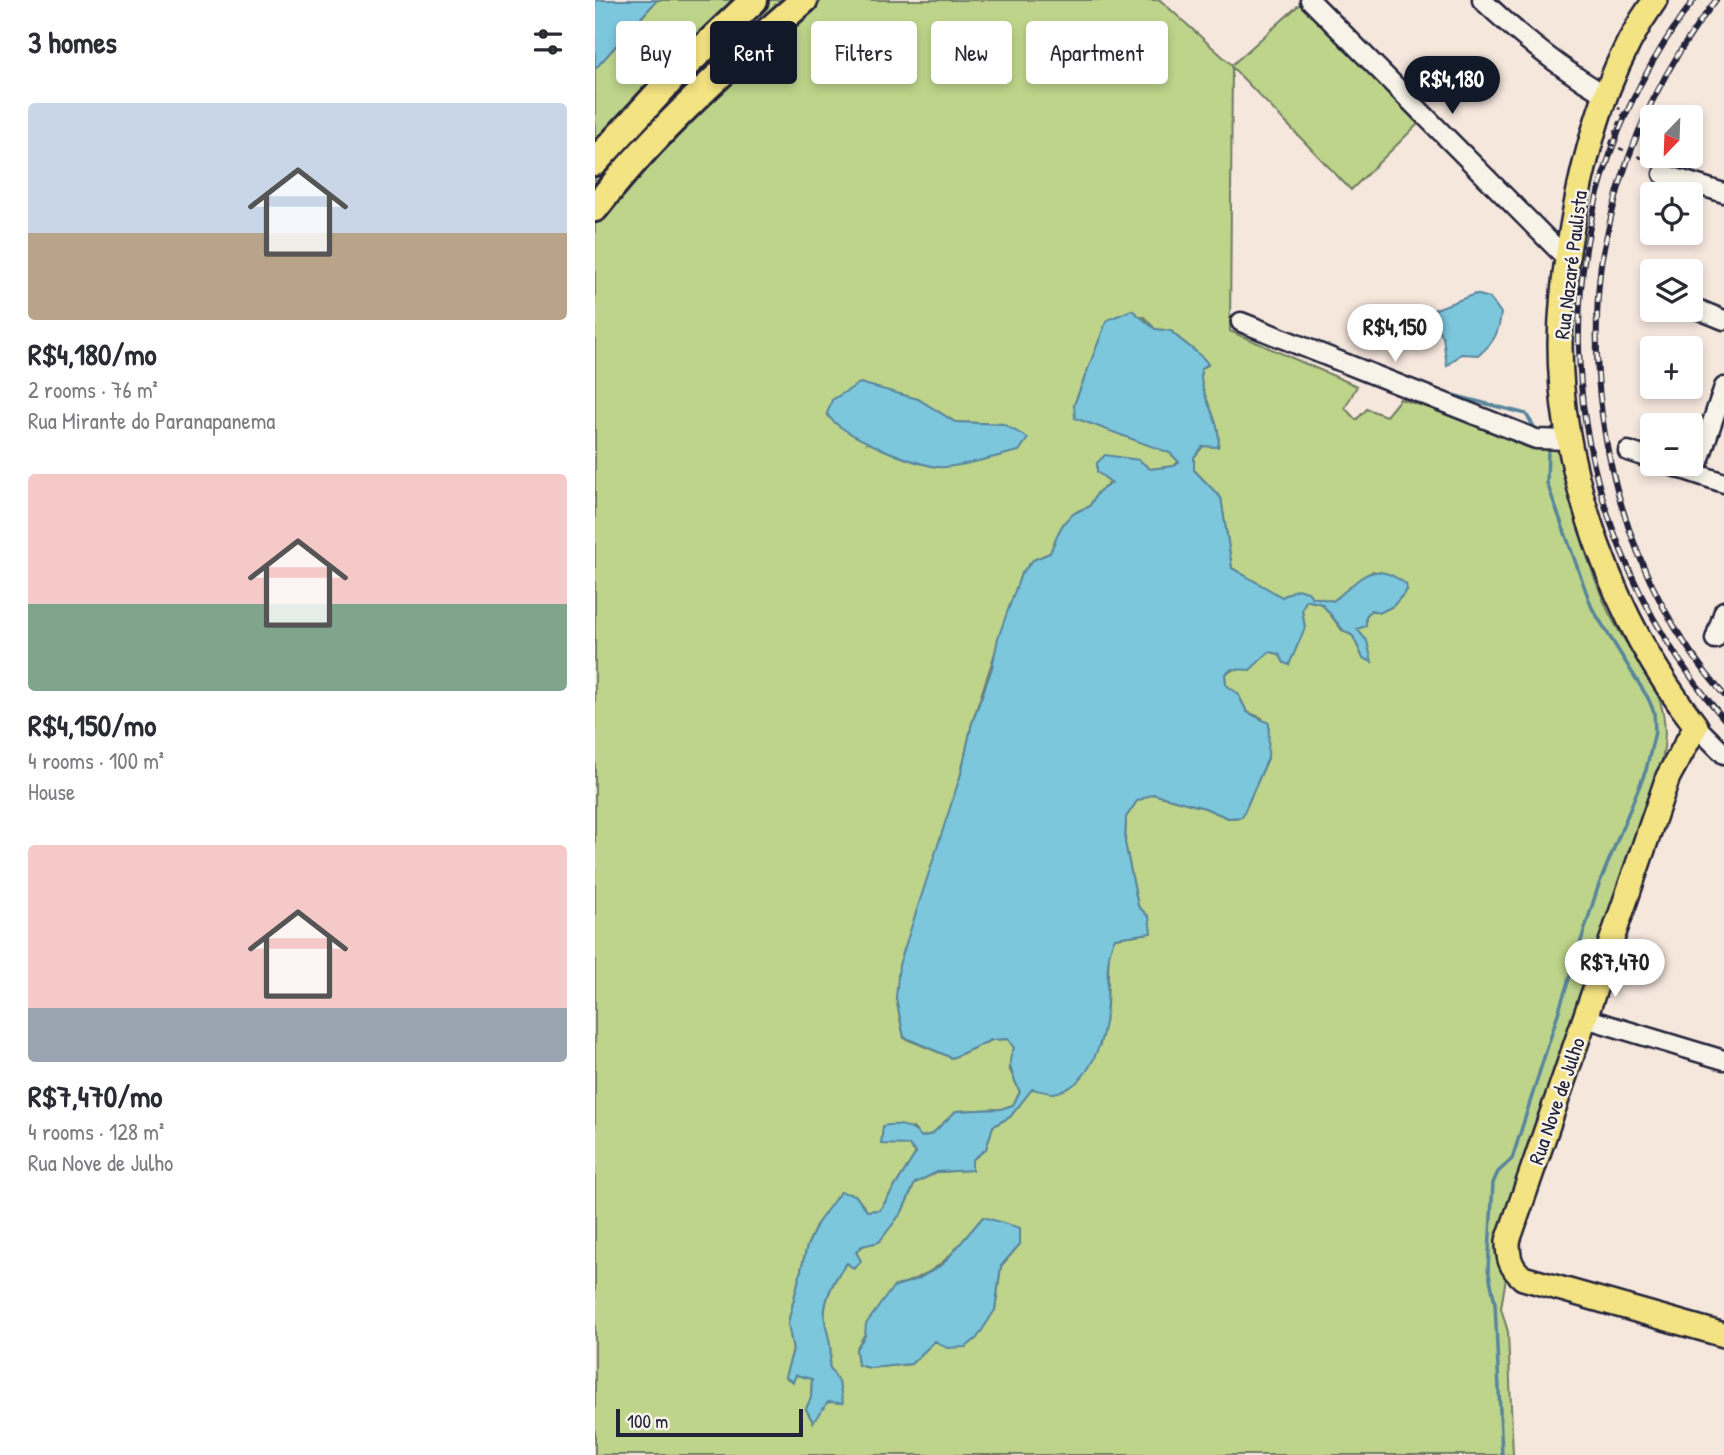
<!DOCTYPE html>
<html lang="en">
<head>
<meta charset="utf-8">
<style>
	:root { --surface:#fff; --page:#f7f7f7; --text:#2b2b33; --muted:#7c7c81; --accent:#111827 }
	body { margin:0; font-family:"Patrick Hand",sans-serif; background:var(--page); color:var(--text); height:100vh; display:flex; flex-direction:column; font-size:26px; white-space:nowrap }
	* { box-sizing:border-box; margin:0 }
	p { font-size:23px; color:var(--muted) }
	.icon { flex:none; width:38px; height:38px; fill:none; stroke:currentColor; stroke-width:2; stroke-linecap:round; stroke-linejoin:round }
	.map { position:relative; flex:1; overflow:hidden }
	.sheet { display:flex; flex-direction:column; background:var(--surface); width:595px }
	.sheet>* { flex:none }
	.hud { position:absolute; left:21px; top:21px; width:665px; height:63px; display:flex; gap:14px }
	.needle { width:46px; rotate:203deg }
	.controls { position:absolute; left:1045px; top:105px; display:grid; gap:14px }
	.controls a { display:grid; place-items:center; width:63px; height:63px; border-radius:7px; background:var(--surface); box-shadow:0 4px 10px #0003; font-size:35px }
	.scale { position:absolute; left:21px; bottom:18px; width:187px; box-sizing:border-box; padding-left:7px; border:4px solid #22223b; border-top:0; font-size:19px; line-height:24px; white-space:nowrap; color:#22223b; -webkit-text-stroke:5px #f7f3e8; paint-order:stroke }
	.price { position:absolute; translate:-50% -60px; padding:0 16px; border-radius:24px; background:#fff; color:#222; font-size:23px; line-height:46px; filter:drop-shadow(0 2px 4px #0008) }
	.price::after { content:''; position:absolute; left:50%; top:42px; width:21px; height:16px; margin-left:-10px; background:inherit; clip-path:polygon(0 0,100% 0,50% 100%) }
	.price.selected { background:var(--accent); color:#fff }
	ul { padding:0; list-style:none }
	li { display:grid; align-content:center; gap:14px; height:371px; padding:0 28px }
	li span { display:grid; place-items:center; height:217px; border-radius:7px; color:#555 }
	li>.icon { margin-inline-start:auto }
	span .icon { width:126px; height:126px; fill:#fffc; stroke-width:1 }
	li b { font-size:30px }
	h2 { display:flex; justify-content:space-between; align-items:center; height:84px; padding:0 28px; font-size:30px }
	.pill { padding:0 24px; border-radius:7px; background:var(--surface); box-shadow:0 4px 10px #0003; font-size:24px; line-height:63px }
	.pill.selected { background:var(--accent); color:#fff }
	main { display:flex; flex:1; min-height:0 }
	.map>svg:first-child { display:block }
	.green { fill:#bdd48a; stroke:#707b62; stroke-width:2; fill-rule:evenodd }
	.water { fill:#7dc7dd; stroke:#59859c; stroke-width:2 }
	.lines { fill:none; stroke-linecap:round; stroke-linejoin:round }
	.stream { stroke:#59859c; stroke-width:3.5 }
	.minor-casing { stroke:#22223b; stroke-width:23 }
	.major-casing { stroke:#22223b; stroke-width:28 }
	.highway-casing { stroke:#22223b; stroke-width:32 }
	.path { stroke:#22223b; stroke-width:2.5; stroke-dasharray:5 5; stroke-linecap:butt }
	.minor { stroke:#f7f3e8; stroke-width:18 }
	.major { stroke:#f4e382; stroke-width:23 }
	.highway { stroke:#f4e382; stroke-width:26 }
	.rail-casing { stroke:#22223b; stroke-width:6 }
	.rail { stroke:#f7f3e8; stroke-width:3.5; stroke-dasharray:10; stroke-linecap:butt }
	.path-bridge { stroke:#22223b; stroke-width:2.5; stroke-dasharray:5 5; stroke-linecap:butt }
	.labels { text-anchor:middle; stroke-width:5; stroke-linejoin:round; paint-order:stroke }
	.street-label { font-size:21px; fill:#22223b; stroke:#f7f3e8 }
</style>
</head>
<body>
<main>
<section class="sheet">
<h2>3 homes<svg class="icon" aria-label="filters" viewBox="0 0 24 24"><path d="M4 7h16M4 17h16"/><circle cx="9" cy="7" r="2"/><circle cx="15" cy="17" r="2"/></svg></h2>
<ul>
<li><span style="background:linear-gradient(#c9d6e8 60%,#b9a48a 0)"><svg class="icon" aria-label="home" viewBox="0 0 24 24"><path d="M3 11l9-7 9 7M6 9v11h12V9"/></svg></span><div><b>R$4,180/mo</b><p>2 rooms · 76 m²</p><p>Rua Mirante do Paranapanema</p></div></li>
<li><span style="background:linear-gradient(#f6c9c9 60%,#7fa58c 0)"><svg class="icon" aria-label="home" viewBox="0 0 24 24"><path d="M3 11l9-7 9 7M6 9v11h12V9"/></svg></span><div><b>R$4,150/mo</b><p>4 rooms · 100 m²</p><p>House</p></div></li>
<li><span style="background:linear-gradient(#f6c9c9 75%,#9aa5b1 0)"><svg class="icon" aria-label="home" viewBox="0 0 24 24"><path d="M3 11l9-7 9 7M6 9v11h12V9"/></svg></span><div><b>R$7,470/mo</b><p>4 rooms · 128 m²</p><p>Rua Nove de Julho</p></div></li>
</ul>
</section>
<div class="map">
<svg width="1129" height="1455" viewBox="0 0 1129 1455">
	<rect width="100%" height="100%" fill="#f6e7dd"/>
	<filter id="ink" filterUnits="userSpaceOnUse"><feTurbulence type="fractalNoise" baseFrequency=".0143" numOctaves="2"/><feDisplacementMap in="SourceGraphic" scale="14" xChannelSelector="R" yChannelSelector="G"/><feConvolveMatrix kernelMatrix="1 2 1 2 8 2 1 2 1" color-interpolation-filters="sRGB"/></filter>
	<g filter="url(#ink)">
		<!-- green -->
		<path class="green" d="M62 0H565L637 65 705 4 823 124 756 190 637 67 635 331 762 386 750 408 761 420 772 409 791 416 805 399 898 427 920 443 938 449 965 448C975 503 988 553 1010 604 1036 665 1082 686 1067 761L905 1237 904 1262 911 1278 906 1308 913 1332 918 1455H0V69ZM549 317 560 329 576 331C588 344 603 350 613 365L606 369C603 397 628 419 623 447L608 446 599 457V470L626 498 637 568 687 598 716 597 738 601 778 571 812 590 798 606 784 613 776 610 762 629 768 658 758 636 747 630 727 604 711 600 707 610 710 628 689 662 684 654 674 651 630 674 631 685 643 694 652 712 667 718 673 758 647 817 633 818 610 808 558 794 542 801 531 817 530 843 543 906 554 917 555 933 520 938 514 948 512 1006 505 1045 437 1089 415 1117 398 1126 391 1149 377 1160 376 1170 342 1172 320 1183 307 1212 261 1252 266 1261 259 1269 252 1263C240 1277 227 1301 230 1321 233 1339 238 1346 234 1366L244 1383 247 1403 233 1401 218 1422 211 1409 216 1398 217 1378 201 1375 190 1377 198 1350 193 1323 212 1246 222 1224 260 1195 272 1211 285 1210 321 1153 314 1145 318 1128 326 1137 337 1134 361 1111 406 1109 418 1105 425 1092 414 1068 419 1048 413 1039 397 1040 357 1058 309 1038 301 998 366 774 377 723 426 574 438 560 455 553C464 531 468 514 494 507L503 492 544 460 555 469 579 466 584 461 575 453 479 405 512 321ZM323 399 360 422 408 424 273 443ZM388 1217 425 1244 406 1266 400 1310 340 1341 316 1364 275 1368 263 1365 261 1349 298 1287C347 1272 356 1255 388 1217Z"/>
		<!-- water -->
		<path class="water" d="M2 0H62L0 69V3Z
			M880 294 895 298 906 313C904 333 899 342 884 355L866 354 852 366 848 337 836 319 838 310Z
			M537 310 560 329 576 331C588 344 603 350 613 364L606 369C603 397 628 419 623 447L608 446 599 457V470L626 498 637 568 687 597 702 589 713 592 717 597 738 601C768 578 775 558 811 584L812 590 798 606 784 613 776 610 771 616V626L762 629 772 641 777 662 768 658 758 636 748 630 727 604 711 600 707 610 710 628 694 665 689 663 684 654 674 652 655 670 637 669 630 674 631 685 643 694 652 712 674 723 673 758 647 817 633 818 610 808 558 794 542 801 531 817 530 843 543 906 554 917 556 933 520 938C510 956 513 981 512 1002 511 1034 497 1088 458 1093 452 1093 443 1090 437 1089L415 1117 398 1126 391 1149 377 1160V1170L342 1172 320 1183 307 1212 284 1242 267 1246 261 1252 266 1261 259 1269 252 1263C240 1277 227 1301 230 1321 233 1339 238 1346 234 1366L244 1383 248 1403 233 1402 218 1422 211 1409 216 1398 217 1379 201 1375 198 1382 190 1377 198 1350 193 1323 212 1246 222 1224 245 1192 260 1195 272 1211 285 1210 321 1153 314 1145 286 1144 288 1126C305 1123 314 1125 327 1137L337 1134 361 1111 406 1109 418 1105 425 1092C418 1075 410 1065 419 1048L413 1039 396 1040 357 1058 309 1037 301 998 304 965 366 774 377 723 397 668 403 638 426 574 438 560 455 553C464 531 468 514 494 507L503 492 517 483 502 472V463L510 455 544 460 555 469 579 466 584 462 575 453 480 418 479 405 512 320Z
			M265 383 323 399 360 422 408 424 433 438 424 451C405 455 360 469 343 467 318 464 245 435 232 414L237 400Z
			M388 1217 425 1228V1244L406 1266 400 1310 382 1338 371 1347 352 1348 340 1341 316 1364 275 1368 263 1365 261 1349 270 1336 271 1324 298 1287 323 1279 348 1264Z"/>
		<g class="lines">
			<!-- stream -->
			<path class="stream" d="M846 392 931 414 943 433
				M907 1455 900 1303 893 1269 898 1183 903 1172 917 1159 1003 887 1051 770 1060 732 1059 712 1053 698 997 608 952 483 953 449 951 445"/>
			<defs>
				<path id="minor" d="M715 0 972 259
					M887 0C925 36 964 68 1009 94
					M1068 174 1129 193
					M1097 307 1129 320
					M646 322 941 439 974 440
					M1033 451 1057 459
					M1072 464 1129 483
					M1100 473 1129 387
					M1120 639 1129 611
					M1101 726 1129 754
					M990 1018 1129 1060"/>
				<path id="major" d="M1060 0C1020 56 1000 118 985 185 974 237 966 290 965 343 965 476 1020 622 1101 726L1073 777 913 1241C913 1258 915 1267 928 1278L1129 1335"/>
				<path id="highway" d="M0 162 83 72 159 0
					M0 208C61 130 135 64 209 0"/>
			</defs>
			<!-- minor casing -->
			<use href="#minor" class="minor-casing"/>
			<!-- major casing -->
			<use href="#major" class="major-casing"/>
			<!-- highway casing -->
			<use href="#highway" class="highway-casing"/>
			<!-- path -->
			<path class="path" d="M1015 144 1029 111 1023 108"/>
			<!-- minor -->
			<use href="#minor" class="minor"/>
			<!-- major -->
			<use href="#major" class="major"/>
			<!-- highway -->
			<use href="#highway" class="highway"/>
			<defs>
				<path id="rail" d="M1099 0C931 220 952 512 1129 719
					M1121 0C1070 65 1035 137 1016 217 1013 233 1008 248 1006 264 988 415 1028 579 1129 695"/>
			</defs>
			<!-- rail casing -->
			<use href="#rail" class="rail-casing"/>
			<!-- rail -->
			<use href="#rail" class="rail"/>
			<!-- path-bridge -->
			<path class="path-bridge" d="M1015 144 1065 166"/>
		</g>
	</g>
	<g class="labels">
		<!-- street labels -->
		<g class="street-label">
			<text transform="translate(976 265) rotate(-83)" y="7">Rua Nazaré Paulista</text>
			<text transform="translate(962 1101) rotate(-71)" y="7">Rua Nove de Julho</text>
		</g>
	</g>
</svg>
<div class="controls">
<a><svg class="needle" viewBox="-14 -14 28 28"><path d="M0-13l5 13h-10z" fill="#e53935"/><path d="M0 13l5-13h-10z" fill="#7c7c81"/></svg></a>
<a><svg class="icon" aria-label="locate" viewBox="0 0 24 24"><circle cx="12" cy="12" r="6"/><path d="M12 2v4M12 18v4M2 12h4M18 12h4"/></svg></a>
<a><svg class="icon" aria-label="layers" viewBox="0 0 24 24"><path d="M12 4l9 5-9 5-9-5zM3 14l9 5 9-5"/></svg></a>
<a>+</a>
<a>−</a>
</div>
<div class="scale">100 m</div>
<b class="price selected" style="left:857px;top:116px">R$4,180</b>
<b class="price" style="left:800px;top:364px">R$4,150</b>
<b class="price" style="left:1020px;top:999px">R$7,470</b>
<div class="hud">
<a class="pill">Buy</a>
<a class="pill selected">Rent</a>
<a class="pill">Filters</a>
<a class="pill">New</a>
<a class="pill">Apartment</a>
</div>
</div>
</main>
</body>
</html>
